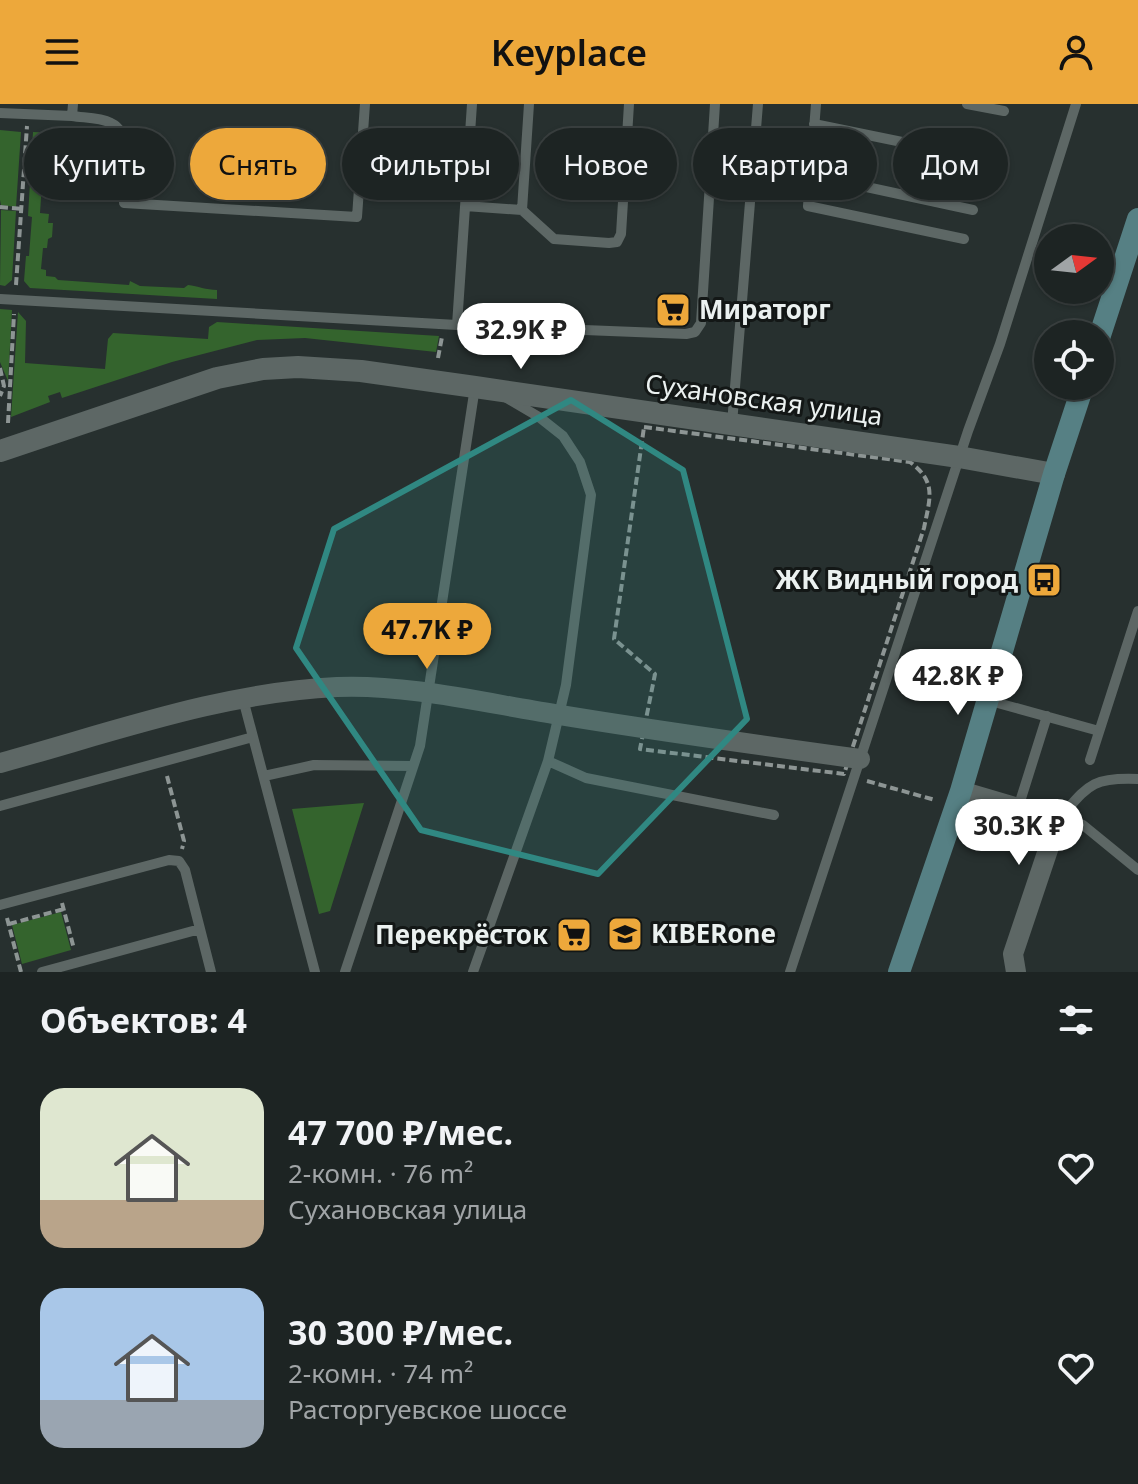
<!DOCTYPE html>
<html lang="ru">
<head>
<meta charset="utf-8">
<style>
	:root { --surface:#1d2423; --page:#2a3030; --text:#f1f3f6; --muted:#a0a4a6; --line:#3b4141; --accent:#eda83b }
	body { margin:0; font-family:"Noto Sans",sans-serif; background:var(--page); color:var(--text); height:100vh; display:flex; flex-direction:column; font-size:30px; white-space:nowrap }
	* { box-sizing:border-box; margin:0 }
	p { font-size:26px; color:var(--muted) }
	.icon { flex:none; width:44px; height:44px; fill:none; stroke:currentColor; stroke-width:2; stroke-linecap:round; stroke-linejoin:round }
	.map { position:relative; height:868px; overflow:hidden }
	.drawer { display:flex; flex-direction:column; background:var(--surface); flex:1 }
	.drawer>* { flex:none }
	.hud { position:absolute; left:24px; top:24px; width:1090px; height:72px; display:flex; gap:16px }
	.needle { width:52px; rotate:75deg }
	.controls { position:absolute; left:1034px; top:120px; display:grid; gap:16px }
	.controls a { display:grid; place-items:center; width:80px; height:80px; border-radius:50%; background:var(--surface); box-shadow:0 2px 6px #0004,0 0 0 2px var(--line); font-size:40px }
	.price { position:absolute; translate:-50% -68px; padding:0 18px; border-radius:28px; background:#fff; color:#222; font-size:26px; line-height:52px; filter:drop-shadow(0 2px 4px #0008) }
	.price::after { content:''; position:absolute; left:50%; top:48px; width:24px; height:18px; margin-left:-12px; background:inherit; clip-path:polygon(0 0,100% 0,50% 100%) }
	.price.selected { background:var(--accent); color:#111 }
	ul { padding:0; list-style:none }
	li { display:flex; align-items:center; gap:24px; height:200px; padding:0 40px }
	li span { display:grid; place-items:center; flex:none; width:224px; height:160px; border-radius:24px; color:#555 }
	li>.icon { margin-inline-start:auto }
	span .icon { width:96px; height:96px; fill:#fffc; stroke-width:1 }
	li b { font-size:34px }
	h2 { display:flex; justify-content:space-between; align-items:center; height:96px; padding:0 40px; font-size:34px }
	.tag { padding:0 28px; border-radius:36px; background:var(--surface); box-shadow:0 2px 6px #0004,0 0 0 2px var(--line); font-size:28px; line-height:72px }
	.tag.selected { background:var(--accent); color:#111 }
	header { display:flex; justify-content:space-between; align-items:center; height:104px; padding:0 40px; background:var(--accent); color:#111; font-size:36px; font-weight:600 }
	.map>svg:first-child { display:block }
	.green { fill:#34642d }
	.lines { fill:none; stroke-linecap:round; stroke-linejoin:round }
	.path { stroke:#8d9594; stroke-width:4; stroke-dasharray:8 4; stroke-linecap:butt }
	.service { stroke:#5d6765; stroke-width:10 }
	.minor { stroke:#5d6765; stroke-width:20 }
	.tertiary { stroke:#5d6765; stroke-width:22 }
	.secondary { stroke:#568084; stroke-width:22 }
	.marked { fill:#308882; fill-opacity:0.2; stroke:#308882; stroke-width:6; stroke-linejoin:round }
	.labels { text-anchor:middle; stroke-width:6; stroke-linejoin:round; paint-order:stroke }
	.poi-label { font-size:26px; font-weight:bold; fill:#ebf1f0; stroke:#131716; text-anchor:start }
	.street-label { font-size:26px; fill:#ebf1f0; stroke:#131716 }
</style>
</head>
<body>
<header><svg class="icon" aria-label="menu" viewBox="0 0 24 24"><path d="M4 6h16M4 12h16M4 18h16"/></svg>Keyplace<svg class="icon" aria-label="person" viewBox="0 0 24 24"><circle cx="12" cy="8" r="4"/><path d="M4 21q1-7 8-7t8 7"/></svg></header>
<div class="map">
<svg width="1138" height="868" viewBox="0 0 1138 868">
	<rect width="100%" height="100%" fill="#27302f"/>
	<!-- green -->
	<path class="green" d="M0 26 21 28 16 103 1 101 0 96Z
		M33 28 76 30V35L49 34 48 49H44L40 109 49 110 48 119H53L52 133 48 135 47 144H43L41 165 46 166V172L55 173 58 176 129 181 130 177 140 182 184 184 188 181C198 182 206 186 217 186V195L30 184 24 177 26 152H29L32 113 28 112Z
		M553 43 593 45 590 91 551 88Z
		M1 106 16 107 12 176 5 182 0 181Z
		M0 205 12 206 8 277 0 258Z
		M18 208 26 217 25 259 105 265 108 235 113 229 208 235 209 223 217 218 439 232 436 248 305 234 257 236 172 258 62 294 60 288 48 292 50 298 11 313Z
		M364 699 330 807 319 810 292 705Z
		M61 808 71 846 22 860 12 821Z"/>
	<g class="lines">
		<!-- path -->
		<path class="path" d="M0 103 22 105
			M16 181 27 22
			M438 254 442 233
			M0 264 4 282 0 292
			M8 319 14 210
			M644 323 910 358C937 378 930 394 924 424L844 670 640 645 655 570 614 535Z
			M167 672 184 737 182 745
			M867 677 935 696
			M62 799 74 845
			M7 814 21 868
			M9 820 64 805"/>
		<!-- service -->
		<path class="service" d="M816 0 808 102 964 135
			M967 0 1004 7
			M0 9 72 12 73 0
			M72 12C85 14 99 13 111 19 135 30 125 77 124 99L357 113 365 0
			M814 20 995 57
			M712 45 754 47
			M811 71 973 106
			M465 102 522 106 554 135 609 139 617 138 621 130 629 0
			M522 106 529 0
			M0 195 457 221 472 0
			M457 221 686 230 695 228 701 219 715 0
			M732 320 758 0
			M243 595 315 868
			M987 596 1099 627
			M1090 656 1138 507
			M548 657 586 674 774 711
			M264 672 314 661 413 662
			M1138 675C1090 673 1088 682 1058 716L1083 721 1138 766
			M0 702 253 633
			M1018 704 1047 612
			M0 801 169 756 179 757 185 766 211 868
			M42 868 200 825
			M345 868 420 642 475 283
			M473 868 548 657 566 581 591 391 580 358 563 332 539 313 505 293
			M790 868 968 327 1000 240 1076 0"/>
		<!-- minor -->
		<path class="minor" d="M0 659C110 629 223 588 337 583 407 580 485 599 554 610 656 627 758 641 860 655
			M961 687 1058 716 1013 850 1016 868"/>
		<!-- tertiary -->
		<path class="tertiary" d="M0 347 217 274 263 265 298 263 361 267 475 283 959 353 1054 370"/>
		<!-- secondary -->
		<path class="secondary" d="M1100 231 1138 115
			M899 868 961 687 1054 370 1083 282"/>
	</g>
	<!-- marked area -->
	<path class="marked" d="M571 296 683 366 747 615 598 770 421 726 296 544 334 425Z"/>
	<!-- icons -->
	<defs>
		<symbol id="supermarket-square" viewBox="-11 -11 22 22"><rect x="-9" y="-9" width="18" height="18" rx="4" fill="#eda83b" stroke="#131716"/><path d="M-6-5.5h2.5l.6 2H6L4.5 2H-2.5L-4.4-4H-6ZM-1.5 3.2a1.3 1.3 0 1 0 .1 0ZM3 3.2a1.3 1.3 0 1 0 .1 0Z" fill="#111"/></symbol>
		<symbol id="bus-square" viewBox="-11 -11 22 22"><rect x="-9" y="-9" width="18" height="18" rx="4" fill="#eda83b" stroke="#131716"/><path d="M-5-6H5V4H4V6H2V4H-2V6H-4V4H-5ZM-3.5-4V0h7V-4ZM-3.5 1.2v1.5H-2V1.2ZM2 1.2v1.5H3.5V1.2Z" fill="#111"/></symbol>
		<symbol id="school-square" viewBox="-11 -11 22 22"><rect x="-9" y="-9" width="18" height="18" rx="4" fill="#eda83b" stroke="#131716"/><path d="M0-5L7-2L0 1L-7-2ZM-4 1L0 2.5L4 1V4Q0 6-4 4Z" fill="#111"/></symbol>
	</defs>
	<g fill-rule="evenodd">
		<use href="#supermarket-square" x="653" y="186" width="40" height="40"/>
		<use href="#bus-square" x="1024" y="456" width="40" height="40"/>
		<use href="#school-square" x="605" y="810" width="40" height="40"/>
		<use href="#supermarket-square" x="554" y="811" width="40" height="40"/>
	</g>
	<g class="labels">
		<!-- poi labels -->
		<g class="poi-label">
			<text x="699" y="215">Мираторг</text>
			<text x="1018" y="485" text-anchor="end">ЖК Видный город</text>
			<text x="651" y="839">KIBERone</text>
			<text x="548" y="840" text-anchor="end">Перекрёсток</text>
		</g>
		<!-- street labels -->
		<g class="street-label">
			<text transform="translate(764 296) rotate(8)" y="9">Сухановская улица</text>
		</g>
	</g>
</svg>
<div class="controls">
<a><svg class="needle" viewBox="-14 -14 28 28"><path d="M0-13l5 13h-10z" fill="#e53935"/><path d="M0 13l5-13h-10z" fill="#a0a4a6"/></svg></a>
<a><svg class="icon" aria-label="locate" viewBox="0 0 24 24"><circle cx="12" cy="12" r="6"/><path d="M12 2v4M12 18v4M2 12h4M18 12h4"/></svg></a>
</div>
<b class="price" style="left:521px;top:267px">32.9K ₽</b>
<b class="price selected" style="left:427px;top:567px">47.7K ₽</b>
<b class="price" style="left:958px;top:613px">42.8K ₽</b>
<b class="price" style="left:1019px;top:763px">30.3K ₽</b>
<div class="hud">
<a class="tag">Купить</a>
<a class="tag selected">Снять</a>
<a class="tag">Фильтры</a>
<a class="tag">Новое</a>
<a class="tag">Квартира</a>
<a class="tag">Дом</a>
</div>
</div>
<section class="drawer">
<h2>Объектов: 4<svg class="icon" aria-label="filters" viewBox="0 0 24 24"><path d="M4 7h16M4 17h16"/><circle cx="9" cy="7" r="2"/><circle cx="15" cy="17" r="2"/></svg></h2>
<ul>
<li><span style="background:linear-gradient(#dfe7d0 70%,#b9a48a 0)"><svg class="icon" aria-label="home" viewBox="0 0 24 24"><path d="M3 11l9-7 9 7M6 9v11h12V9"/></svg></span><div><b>47 700 ₽/мес.</b><p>2-комн. · 76 m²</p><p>Сухановская улица</p></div><svg class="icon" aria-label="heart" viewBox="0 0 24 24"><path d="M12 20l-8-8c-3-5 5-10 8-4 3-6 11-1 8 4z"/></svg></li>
<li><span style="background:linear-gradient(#a9c7e8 70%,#9aa5b1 0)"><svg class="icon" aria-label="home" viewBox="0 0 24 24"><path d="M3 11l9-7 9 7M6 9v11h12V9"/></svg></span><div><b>30 300 ₽/мес.</b><p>2-комн. · 74 m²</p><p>Расторгуевское шоссе</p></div><svg class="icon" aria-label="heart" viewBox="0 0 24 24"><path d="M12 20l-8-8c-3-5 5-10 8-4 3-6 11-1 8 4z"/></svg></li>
</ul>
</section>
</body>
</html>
